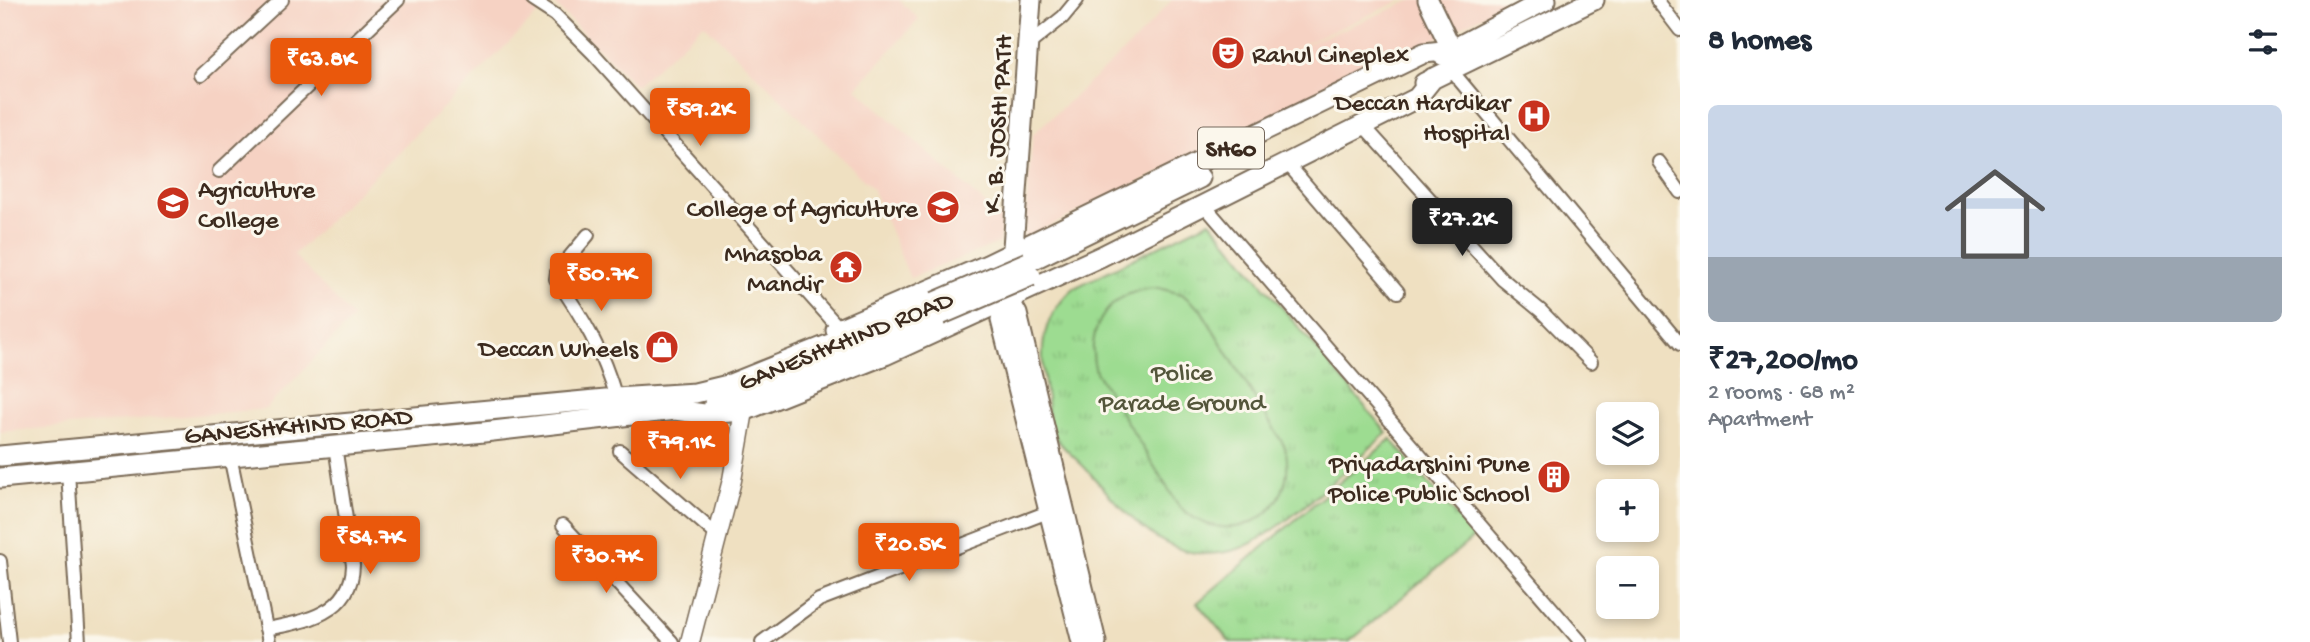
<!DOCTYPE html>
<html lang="en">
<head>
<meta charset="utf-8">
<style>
	:root { --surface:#fff; --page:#f2f2f3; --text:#1f2937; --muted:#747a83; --accent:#ea580c }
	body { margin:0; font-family:"Gochi Hand",sans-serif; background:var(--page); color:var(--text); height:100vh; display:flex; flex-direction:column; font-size:26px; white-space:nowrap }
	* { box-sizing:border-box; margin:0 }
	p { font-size:23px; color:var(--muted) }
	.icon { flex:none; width:38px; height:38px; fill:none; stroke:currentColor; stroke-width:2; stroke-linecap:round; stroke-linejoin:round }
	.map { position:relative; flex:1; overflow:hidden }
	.drawer { display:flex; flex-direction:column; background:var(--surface); width:630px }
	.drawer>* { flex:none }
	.buttons { position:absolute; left:1596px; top:402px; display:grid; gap:14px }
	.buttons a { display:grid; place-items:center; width:63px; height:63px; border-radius:10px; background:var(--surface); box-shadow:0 4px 10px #0003; font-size:35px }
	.price { position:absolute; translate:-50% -60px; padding:0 16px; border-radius:7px; background:var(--accent); color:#fff; font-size:23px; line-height:46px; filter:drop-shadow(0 2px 4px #0008) }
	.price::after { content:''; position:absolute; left:50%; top:42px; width:21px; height:16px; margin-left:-10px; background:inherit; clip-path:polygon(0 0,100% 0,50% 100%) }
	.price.current { background:#222; color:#fff }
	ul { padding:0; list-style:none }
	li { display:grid; align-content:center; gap:14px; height:371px; padding:0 28px }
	li span { display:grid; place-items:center; height:217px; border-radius:10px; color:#555 }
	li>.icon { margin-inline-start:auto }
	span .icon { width:126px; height:126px; fill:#fffc; stroke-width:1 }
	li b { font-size:30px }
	h2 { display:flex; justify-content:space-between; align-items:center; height:84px; padding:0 28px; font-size:30px }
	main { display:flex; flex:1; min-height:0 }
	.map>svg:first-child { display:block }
	.built { fill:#f6d2c3 }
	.park { fill:url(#park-tufts); stroke:#6c8358; stroke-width:2 }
	.pitch { fill:#9ddc91; stroke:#6c8358; stroke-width:2 }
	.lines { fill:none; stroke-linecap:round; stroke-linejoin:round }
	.street-casing { stroke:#7a6a57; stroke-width:16 }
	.secondary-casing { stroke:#7a6a57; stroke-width:21 }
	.primary-casing { stroke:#7a6a57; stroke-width:23 }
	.street { stroke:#fff; stroke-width:12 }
	.secondary { stroke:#fff; stroke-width:18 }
	.primary { stroke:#fff; stroke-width:19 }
	.primary-bridge-casing { stroke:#7a6a57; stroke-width:23; stroke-linecap:butt }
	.primary-bridge { stroke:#fff; stroke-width:19 }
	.labels { text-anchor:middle; stroke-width:6; stroke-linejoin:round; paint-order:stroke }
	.shield { fill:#fbf7ec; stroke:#75685c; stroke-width:2 }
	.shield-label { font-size:24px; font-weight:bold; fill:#3b2a1e }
	.poi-label { font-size:26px; fill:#3b2a1e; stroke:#fbf7ec; text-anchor:end }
	.street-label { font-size:26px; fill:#3b2a1e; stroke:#fbf7ec }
	.park-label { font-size:26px; fill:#54563b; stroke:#fbf7ec }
</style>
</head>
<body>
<main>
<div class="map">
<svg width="1680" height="642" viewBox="0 0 1680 642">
	<defs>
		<pattern id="park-tufts" width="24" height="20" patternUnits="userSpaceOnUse" patternTransform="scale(1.75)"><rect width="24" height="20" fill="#9ddc91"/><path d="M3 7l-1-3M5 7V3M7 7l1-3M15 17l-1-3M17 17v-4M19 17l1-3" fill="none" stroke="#88bd7d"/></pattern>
	</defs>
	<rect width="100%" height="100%" fill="#fbf7ec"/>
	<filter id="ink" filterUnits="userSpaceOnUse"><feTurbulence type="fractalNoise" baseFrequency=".0143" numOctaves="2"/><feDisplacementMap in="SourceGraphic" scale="14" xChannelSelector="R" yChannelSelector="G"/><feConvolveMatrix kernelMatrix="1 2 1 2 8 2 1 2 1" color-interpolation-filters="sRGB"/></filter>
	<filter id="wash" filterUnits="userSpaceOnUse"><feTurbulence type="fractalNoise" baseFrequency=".00686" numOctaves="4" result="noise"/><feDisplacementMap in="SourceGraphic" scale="28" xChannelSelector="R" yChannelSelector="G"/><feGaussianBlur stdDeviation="1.57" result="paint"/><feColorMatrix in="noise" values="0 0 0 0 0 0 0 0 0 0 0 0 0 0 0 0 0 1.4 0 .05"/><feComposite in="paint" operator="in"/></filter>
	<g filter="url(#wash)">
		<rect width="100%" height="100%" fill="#efe0c1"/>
		<!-- built -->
		<path class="built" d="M0 0H899L919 19 856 88 1002 219 999 243 910 278 872 188 704 24 636 86 551 1 294 255 353 318 266 409 0 432Z
			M1172 0H1402L1279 55 1413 0H1515L1023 239 1033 134 1134 42Z"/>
		<!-- park -->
		<path class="park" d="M1210 221 1387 433C1349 465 1276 541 1231 551 1166 567 1126 513 1087 470 1077 459 1058 445 1052 431 1048 422 1048 409 1047 399 1040 354 1037 321 1074 288Z
			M1391 439 1474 537 1349 642H1230L1197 603Z"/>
		<!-- pitch -->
		<path class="pitch" d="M1158 288 1182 294 1201 310 1285 447C1301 515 1227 555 1178 505L1096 372C1083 327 1111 289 1158 288Z"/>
	</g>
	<g filter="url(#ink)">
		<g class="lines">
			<defs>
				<path id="street" d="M532 0 555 15 593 53 840 329
					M1657 0 1680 30
					M1028 45 1063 17 1077 0
					M1451 70 1680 344
					M201 75 282 0
					M1363 125 1502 279 1541 311 1591 362
					M1659 162 1680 192
					M1287 163 1398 292
					M219 171 398 0
					M1204 205 1581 642
					M588 235 557 272 556 279C584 319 602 350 616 398
					M620 451 718 536
					M230 456 269 642
					M68 472 79 642
					M563 525 672 642
					M0 561 9 642
					M266 629C305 622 352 613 353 565L335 446
					M762 642 819 600 1048 512"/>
				<path id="secondary" d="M690 642 732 480 744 411"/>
				<path id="primary" d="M1428 0 1452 50
					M1442 55 1546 0
					M1424 83 1594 0
					M1012 261 1031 0
					M1028 262 1200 178
					M1010 294 1001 320 1082 642
					M1009 300 1017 314 1096 642
					M836 330 987 265 1424 53 1452 50
					M714 404 731 401 940 315
					M0 456 616 398 695 393 728 385 935 302
					M0 478 484 432 675 410 704 414 744 411 885 355 1102 256 1417 98 1433 78"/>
			</defs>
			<!-- street casing -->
			<use href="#street" class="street-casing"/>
			<!-- secondary casing -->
			<use href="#secondary" class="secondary-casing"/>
			<!-- primary casing -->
			<use href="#primary" class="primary-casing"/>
			<!-- street -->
			<use href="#street" class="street"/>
			<!-- secondary -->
			<use href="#secondary" class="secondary"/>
			<!-- primary -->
			<use href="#primary" class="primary"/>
			<defs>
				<path id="primary-bridge" d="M935 302 1028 262
					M940 315 1031 276"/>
			</defs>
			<!-- primary-bridge casing -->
			<use href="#primary-bridge" class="primary-bridge-casing"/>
			<!-- primary-bridge -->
			<use href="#primary-bridge" class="primary-bridge"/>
		</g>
	</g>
	<!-- icons -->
	<defs>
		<symbol id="theatre-disc" viewBox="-11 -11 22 22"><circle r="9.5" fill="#c8321e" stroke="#fbf7ec"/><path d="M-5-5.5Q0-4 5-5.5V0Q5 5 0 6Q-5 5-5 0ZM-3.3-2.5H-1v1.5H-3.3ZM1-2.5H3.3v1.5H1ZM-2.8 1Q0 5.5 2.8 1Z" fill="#fff"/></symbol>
		<symbol id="hospital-disc" viewBox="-11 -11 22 22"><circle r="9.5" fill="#c8321e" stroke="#fbf7ec"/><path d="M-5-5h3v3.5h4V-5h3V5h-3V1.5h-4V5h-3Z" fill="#fff"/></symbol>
		<symbol id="university-disc" viewBox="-11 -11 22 22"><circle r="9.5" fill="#c8321e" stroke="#fbf7ec"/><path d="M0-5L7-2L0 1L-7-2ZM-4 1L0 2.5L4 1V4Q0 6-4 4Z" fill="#fff"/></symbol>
		<symbol id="school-disc" viewBox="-11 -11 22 22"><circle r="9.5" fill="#c8321e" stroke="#fbf7ec"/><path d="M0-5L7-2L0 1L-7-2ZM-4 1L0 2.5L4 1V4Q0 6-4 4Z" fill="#fff"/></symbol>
		<symbol id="temple-disc" viewBox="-11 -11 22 22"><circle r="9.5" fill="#c8321e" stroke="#fbf7ec"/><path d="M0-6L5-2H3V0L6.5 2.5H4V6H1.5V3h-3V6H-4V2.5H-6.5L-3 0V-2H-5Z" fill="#fff"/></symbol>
		<symbol id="shop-disc" viewBox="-11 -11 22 22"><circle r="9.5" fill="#c8321e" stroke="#fbf7ec"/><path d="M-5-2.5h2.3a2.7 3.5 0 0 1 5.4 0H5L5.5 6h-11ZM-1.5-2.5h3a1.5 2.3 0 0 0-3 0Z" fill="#fff"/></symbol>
		<symbol id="building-disc" viewBox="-11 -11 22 22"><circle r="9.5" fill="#c8321e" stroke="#fbf7ec"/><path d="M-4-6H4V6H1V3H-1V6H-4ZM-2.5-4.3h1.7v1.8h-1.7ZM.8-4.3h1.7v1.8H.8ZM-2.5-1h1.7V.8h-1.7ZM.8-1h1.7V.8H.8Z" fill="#fff"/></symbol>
	</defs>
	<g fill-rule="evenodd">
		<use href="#theatre-disc" x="1209" y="34" width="38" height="38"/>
		<use href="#hospital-disc" x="1515" y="97" width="38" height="38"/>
		<use href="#university-disc" x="154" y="184" width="38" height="38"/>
		<use href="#school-disc" x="924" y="188" width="38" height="38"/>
		<use href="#temple-disc" x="827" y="248" width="38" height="38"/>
		<use href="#shop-disc" x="643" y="328" width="38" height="38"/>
		<use href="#building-disc" x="1535" y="458" width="38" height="38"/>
	</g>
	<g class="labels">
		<!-- shield labels -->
		<rect class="shield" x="1198" y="127.5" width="66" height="41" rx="5"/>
		<g class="shield-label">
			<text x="1231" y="156">SH60</text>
		</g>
		<!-- poi labels -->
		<g class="poi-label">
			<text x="1252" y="62" text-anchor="start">Rahul Cineplex</text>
			<text x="1510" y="110">Deccan Hardikar<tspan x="1510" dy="30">Hospital</tspan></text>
			<text x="198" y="197" text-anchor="start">Agriculture<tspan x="198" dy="30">College</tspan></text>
			<text x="918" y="216">College of Agriculture</text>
			<text x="822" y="261">Mhasoba<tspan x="822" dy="30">Mandir</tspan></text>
			<text x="638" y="356">Deccan Wheels</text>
			<text x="1530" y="471">Priyadarshini Pune<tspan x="1530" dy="30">Police Public School</tspan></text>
		</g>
		<!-- street labels -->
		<g class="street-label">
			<text transform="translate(996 124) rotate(-86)" y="9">K. B. JOSHI PATH</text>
			<text transform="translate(845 339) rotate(-22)" y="9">GANESHKHIND ROAD</text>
			<text transform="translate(298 424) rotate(-5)" y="9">GANESHKHIND ROAD</text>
		</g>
		<!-- park labels -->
		<g class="park-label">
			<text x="1182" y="380">Police<tspan x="1182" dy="30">Parade Ground</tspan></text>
		</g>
	</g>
</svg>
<div class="buttons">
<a><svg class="icon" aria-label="layers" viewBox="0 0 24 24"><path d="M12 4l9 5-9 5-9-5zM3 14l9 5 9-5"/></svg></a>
<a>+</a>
<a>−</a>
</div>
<b class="price" style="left:321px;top:98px">₹63.8K</b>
<b class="price" style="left:700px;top:148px">₹59.2K</b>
<b class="price current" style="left:1462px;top:258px">₹27.2K</b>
<b class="price" style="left:601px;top:313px">₹50.7K</b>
<b class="price" style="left:680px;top:481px">₹79.1K</b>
<b class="price" style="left:370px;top:576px">₹54.7K</b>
<b class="price" style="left:909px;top:583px">₹20.5K</b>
<b class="price" style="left:606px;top:595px">₹30.7K</b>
</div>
<section class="drawer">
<h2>8 homes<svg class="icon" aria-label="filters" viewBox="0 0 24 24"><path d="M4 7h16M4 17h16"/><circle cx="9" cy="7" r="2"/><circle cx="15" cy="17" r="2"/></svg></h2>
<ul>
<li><span style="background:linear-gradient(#c9d6e8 70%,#9aa5b1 0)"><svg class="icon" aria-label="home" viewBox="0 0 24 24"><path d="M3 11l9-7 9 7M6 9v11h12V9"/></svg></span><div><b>₹27,200/mo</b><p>2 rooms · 68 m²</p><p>Apartment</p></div></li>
</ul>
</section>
</main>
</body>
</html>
